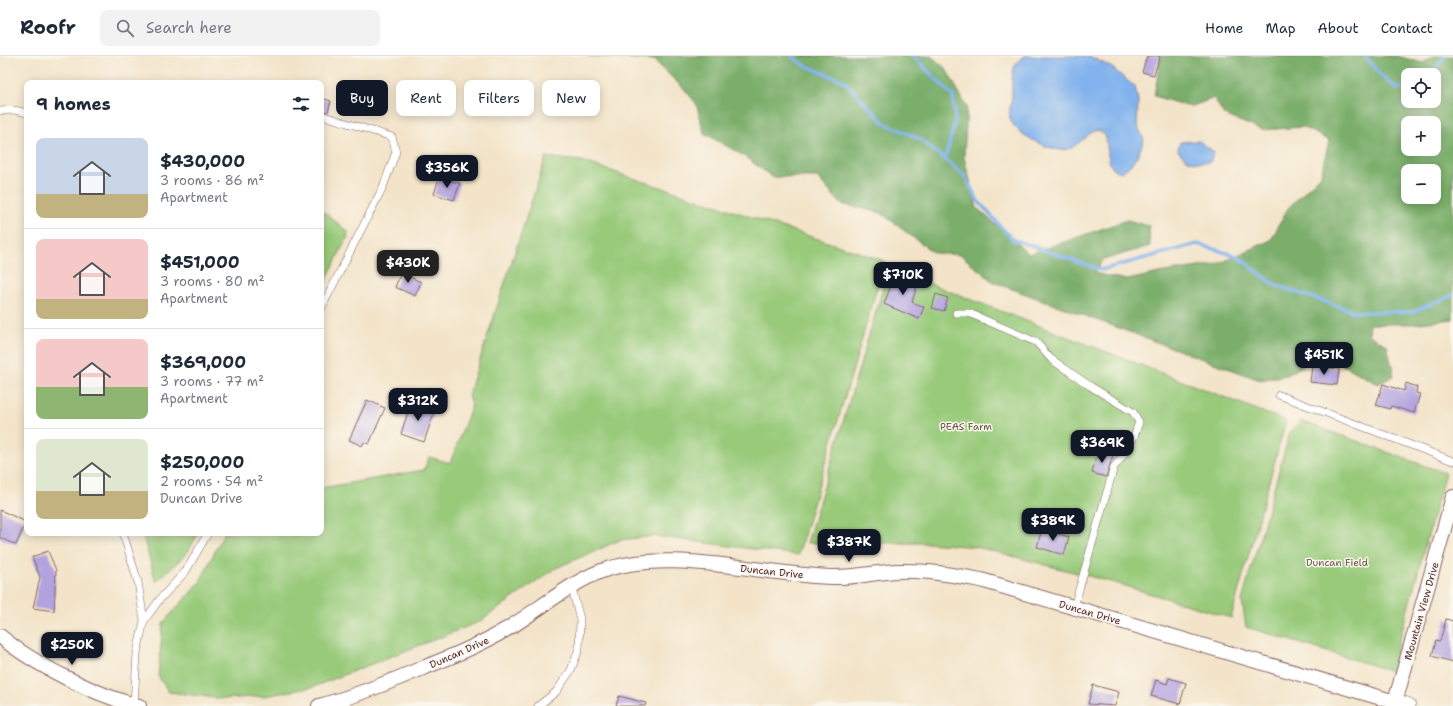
<!DOCTYPE html>
<html lang="en">
<head>
<meta charset="utf-8">
<style>
	:root { --surface:#fff; --page:#f2f2f3; --text:#1f2937; --muted:#747a83; --line:#e0e1e3; --accent:#111827 }
	body { margin:0; font-family:"Shantell Sans",sans-serif; background:var(--page); color:var(--text); height:100vh; display:flex; flex-direction:column; font-size:15px; white-space:nowrap }
	* { box-sizing:border-box; margin:0 }
	p { font-size:13px; color:var(--muted) }
	.icon { flex:none; width:22px; height:22px; fill:none; stroke:currentColor; stroke-width:2; stroke-linecap:round; stroke-linejoin:round }
	.map { position:relative; flex:1; overflow:hidden }
	.drawer { position:absolute; left:24px; top:24px; width:300px; height:456px; display:flex; flex-direction:column; background:var(--surface); border-radius:8px; box-shadow:0 2px 10px #0003 }
	.drawer>* { flex:none }
	.banner { position:absolute; left:336px; top:24px; width:380px; height:36px; display:flex; gap:8px }
	.tools { position:absolute; left:1401px; top:12px; display:grid; gap:8px }
	.tools a { display:grid; place-items:center; width:40px; height:40px; border-radius:8px; background:var(--surface); box-shadow:0 2px 10px #0003; font-size:20px }
	.price { position:absolute; translate:-50% -34px; padding:0 9px; border-radius:8px; background:var(--accent); color:#fff; font-size:13px; line-height:26px; filter:drop-shadow(0 1px 2px #0008) }
	.price::after { content:''; position:absolute; left:50%; top:24px; width:12px; height:9px; margin-left:-6px; background:inherit; clip-path:polygon(0 0,100% 0,50% 100%) }
	.price.on { background:#222; color:#fff }
	ul { padding:0; list-style:none }
	li { display:flex; align-items:center; gap:12px; height:100px; padding:0 12px }
	li+li { border-top:1px solid var(--line) }
	li span { display:grid; place-items:center; flex:none; width:112px; height:80px; border-radius:8px; color:#555 }
	li>.icon { margin-inline-start:auto }
	span .icon { width:48px; height:48px; fill:#fffc; stroke-width:1 }
	li b { font-size:17px }
	h2 { display:flex; justify-content:space-between; align-items:center; height:48px; padding:0 12px; font-size:17px }
	.pill { padding:0 14px; border-radius:8px; background:var(--surface); box-shadow:0 2px 10px #0003; font-size:14px; line-height:36px }
	.pill.on { background:var(--accent); color:#fff }
	header { display:flex; align-items:center; gap:24px; box-sizing:border-box; height:56px; padding:0 20px; background:var(--surface); border-bottom:1px solid var(--line) }
	header strong { font-size:19px }
	nav { display:flex; gap:22px; margin-inline-start:auto; font-size:14px }
	.search { width:280px; height:36px; background:var(--page); display:flex; align-items:center; gap:10px; box-sizing:border-box; padding:0 14px; border-radius:8px; color:var(--muted); font-size:15px }
	.map>svg:first-child { display:block }
	.green { fill:#98ca7a; stroke:#717452 }
	.forest { fill:#7aae6a; stroke:#62664a; fill-rule:evenodd }
	.water { fill:#81b2ed; stroke:#66688c }
	.lines { fill:none; stroke-linecap:round; stroke-linejoin:round }
	.stream { stroke:#81b2ed; stroke-width:3.5 }
	.building { fill:#b1a1df }
	.service-casing { stroke:#856462; stroke-width:8 }
	.minor-casing { stroke:#856462; stroke-width:16 }
	.tertiary-casing { stroke:#856462; stroke-width:18 }
	.service { stroke:#fff; stroke-width:7 }
	.minor { stroke:#fff; stroke-width:14 }
	.tertiary { stroke:#fff; stroke-width:17 }
	.labels { text-anchor:middle; stroke-width:3; stroke-linejoin:round; paint-order:stroke }
	.park-label { font-size:10px; fill:#615243; stroke:#fbf7ec }
	.street-label { font-size:10px; fill:#4a1f2b; stroke:#fbf7ec }
</style>
</head>
<body>
<header>
<strong>Roofr</strong>
<div class="search"><svg class="icon" aria-label="search" viewBox="0 0 24 24"><circle cx="10" cy="10" r="6"/><path d="M15 15l6 6"/></svg>Search here</div>
<nav><a>Home</a><a>Map</a><a>About</a><a>Contact</a></nav>
</header>
<div class="map">
<svg width="1453" height="650" viewBox="0 0 1453 650">
	<rect width="100%" height="100%" fill="#fbf7ec"/>
	<filter id="ink" filterUnits="userSpaceOnUse"><feTurbulence type="fractalNoise" baseFrequency=".025" numOctaves="2"/><feDisplacementMap in="SourceGraphic" scale="8" xChannelSelector="R" yChannelSelector="G"/><feConvolveMatrix kernelMatrix="1 2 1 2 8 2 1 2 1" color-interpolation-filters="sRGB"/></filter>
	<filter id="wash" filterUnits="userSpaceOnUse"><feTurbulence type="fractalNoise" baseFrequency=".012" numOctaves="4" result="noise"/><feDisplacementMap in="SourceGraphic" scale="16" xChannelSelector="R" yChannelSelector="G"/><feGaussianBlur stdDeviation="0.9" result="paint"/><feColorMatrix in="noise" values="0 0 0 0 0 0 0 0 0 0 0 0 0 0 0 0 0 1.4 0 .05"/><feComposite in="paint" operator="in"/></filter>
	<g filter="url(#wash)">
		<rect width="100%" height="100%" fill="#f3e4c9"/>
		<!-- green -->
		<path class="green" d="M546 101 581 105 885 205 798 499 654 480 620 484 556 512 479 566 313 631 265 640 224 643 169 636 158 620 163 567 200 526 224 477H321V432L424 414 429 401 450 407 472 349 468 340Z
			M321 155 328 159 348 176 347 182 321 234Z
			M889 212 1286 365 1231 562 1119 528 977 491 928 487H807Z
			M1301 365 1445 417 1391 615 1246 571 1242 545 1290 376Z
			M142 477H198L188 496 156 526Z"/>
		<!-- forest -->
		<path class="forest" d="M588 0H931L946 13 967 51 964 101 977 152 1029 198 1127 164 1149 170 1150 190 1103 204 1094 217 1127 224 1164 216 1218 208 1271 184 1288 152 1321 119 1329 84 1302 71 1262 74 1224 59 1214 42 1190 51 1154 40 1161 0H1397L1423 7 1433 0H1453V263L1413 268H1370L1369 279 1387 289 1394 320 1378 328 1323 298 1287 319 1260 324 993 226 961 199 934 197 881 157 841 148 817 121H772L744 100 704 77 696 47 685 34 654 4ZM1408 19H1434V45H1408ZM1408 67H1434V93H1408ZM1408 115H1434V141H1408Z"/>
		<!-- water -->
		<path class="water" d="M1024 0H1089L1111 11 1135 31 1138 44 1137 69 1144 84C1139 97 1134 109 1121 116L1113 113C1105 99 1109 92 1105 79L1097 74C1085 78 1076 94 1063 94 1048 94 1014 78 1010 62 1008 54 1012 46 1012 38 1012 23 1010 9 1024 0Z
			M1199 85 1214 96 1210 106C1196 107 1186 107 1178 94L1180 86Z"/>
		<g class="lines">
			<!-- stream -->
			<path class="stream" d="M791 0 806 10 844 25 884 67 920 83 964 119 978 145 1012 183 1101 214 1197 188 1237 200 1275 229 1356 256H1412L1453 239
				M913 0 953 40 955 65 945 103
				M1365 0 1380 19 1398 33 1408 31
				M1431 19 1445 0"/>
		</g>
		<g id="blocks">
			<!-- building -->
			<path class="building" d="M1147 0H1160L1154 19 1142 16Z
				M321 42 331 45 328 56 321 54Z
				M439 122 460 127 454 144 434 138Z
				M401 217 421 226 415 240 395 231Z
				M889 218 918 227 912 246 924 251 919 263 884 248 890 232 885 230Z
				M936 238 948 242 944 255 932 252Z
				M1312 310 1339 313 1337 329 1310 326Z
				M1406 327 1417 331 1416 337 1420 338 1414 357 1391 350 1390 353 1376 349 1383 328 1404 335Z
				M367 344 385 352 369 388 364 386 362 390 349 384Z
				M411 346 435 354 424 386 401 378Z
				M1098 395 1113 399 1106 421 1092 417Z
				M0 454 26 466 16 489 0 482Z
				M1042 473 1069 481 1064 499 1037 491Z
				M48 495 56 514 54 555 33 552 40 521 32 501Z
				M1446 563 1453 565V606L1432 600 1436 584 1440 585Z
				M1169 622 1186 627 1180 648 1151 640 1156 624 1167 628Z
				M1093 629 1119 636 1115 650 1088 648Z
				M619 640 646 647 645 650H616Z"/>
		</g>
	</g>
	<g filter="url(#ink)">
		<use href="#blocks" fill-opacity="0" stroke="#856462" stroke-width="1"/>
		<g class="lines">
			<defs>
				<path id="service" d="M0 55 15 54 27 57
					M321 59 392 81 396 96 383 131 321 253
					M956 257H969L1036 286 1051 303 1090 330 1133 356 1139 366C1134 384 1127 397 1114 411L1074 551
					M1279 339 1453 405
					M123 477 138 526 144 565 137 597 134 649
					M144 565 160 543 186 515 208 477
					M538 650 556 636 571 614 579 593 580 563 571 529"/>
				<path id="minor" d="M0 580C33 608 97 640 139 650
					M319 650C353 641 385 628 418 614 448 602 478 590 507 573 538 555 565 530 599 516 666 490 760 519 832 521 854 522 876 516 898 515 926 514 954 519 981 524L1395 646 1453 441"/>
				<path id="tertiary" d="M1395 646 1407 650"/>
			</defs>
			<!-- service casing -->
			<use href="#service" class="service-casing"/>
			<!-- minor casing -->
			<use href="#minor" class="minor-casing"/>
			<!-- tertiary casing -->
			<use href="#tertiary" class="tertiary-casing"/>
			<!-- service -->
			<use href="#service" class="service"/>
			<!-- minor -->
			<use href="#minor" class="minor"/>
			<!-- tertiary -->
			<use href="#tertiary" class="tertiary"/>
		</g>
	</g>
	<g class="labels">
		<!-- park labels -->
		<g class="park-label">
			<text x="966" y="374">PEAS Farm</text>
			<text x="1337" y="510">Duncan Field</text>
		</g>
		<!-- street labels -->
		<g class="street-label">
			<text transform="translate(772 515) rotate(6)" y="4">Duncan Drive</text>
			<text transform="translate(1421 555) rotate(-74)" y="4">Mountain View Drive</text>
			<text transform="translate(1090 556) rotate(16)" y="4">Duncan Drive</text>
			<text transform="translate(459 596) rotate(-24)" y="4">Duncan Drive</text>
		</g>
	</g>
</svg>
<div class="tools">
<a><svg class="icon" aria-label="locate" viewBox="0 0 24 24"><circle cx="12" cy="12" r="6"/><path d="M12 2v4M12 18v4M2 12h4M18 12h4"/></svg></a>
<a>+</a>
<a>−</a>
</div>
<b class="price" style="left:447px;top:133px">$356K</b>
<b class="price on" style="left:408px;top:228px">$430K</b>
<b class="price" style="left:903px;top:240px">$710K</b>
<b class="price" style="left:1324px;top:320px">$451K</b>
<b class="price" style="left:418px;top:366px">$312K</b>
<b class="price" style="left:1102px;top:408px">$369K</b>
<b class="price" style="left:1053px;top:486px">$389K</b>
<b class="price" style="left:849px;top:507px">$387K</b>
<b class="price" style="left:72px;top:610px">$250K</b>
<div class="banner">
<a class="pill on">Buy</a>
<a class="pill">Rent</a>
<a class="pill">Filters</a>
<a class="pill">New</a>
</div>
<section class="drawer">
<h2>9 homes<svg class="icon" aria-label="filters" viewBox="0 0 24 24"><path d="M4 7h16M4 17h16"/><circle cx="9" cy="7" r="2"/><circle cx="15" cy="17" r="2"/></svg></h2>
<ul>
<li><span style="background:linear-gradient(#c9d6e8 70%,#c2b280 0)"><svg class="icon" aria-label="home" viewBox="0 0 24 24"><path d="M3 11l9-7 9 7M6 9v11h12V9"/></svg></span><div><b>$430,000</b><p>3 rooms · 86 m²</p><p>Apartment</p></div></li>
<li><span style="background:linear-gradient(#f6c9c9 75%,#c2b280 0)"><svg class="icon" aria-label="home" viewBox="0 0 24 24"><path d="M3 11l9-7 9 7M6 9v11h12V9"/></svg></span><div><b>$451,000</b><p>3 rooms · 80 m²</p><p>Apartment</p></div></li>
<li><span style="background:linear-gradient(#f6c9c9 60%,#8fb573 0)"><svg class="icon" aria-label="home" viewBox="0 0 24 24"><path d="M3 11l9-7 9 7M6 9v11h12V9"/></svg></span><div><b>$369,000</b><p>3 rooms · 77 m²</p><p>Apartment</p></div></li>
<li><span style="background:linear-gradient(#dfe7d0 65%,#c2b280 0)"><svg class="icon" aria-label="home" viewBox="0 0 24 24"><path d="M3 11l9-7 9 7M6 9v11h12V9"/></svg></span><div><b>$250,000</b><p>2 rooms · 54 m²</p><p>Duncan Drive</p></div></li>
</ul>
</section>
</div>
</body>
</html>
